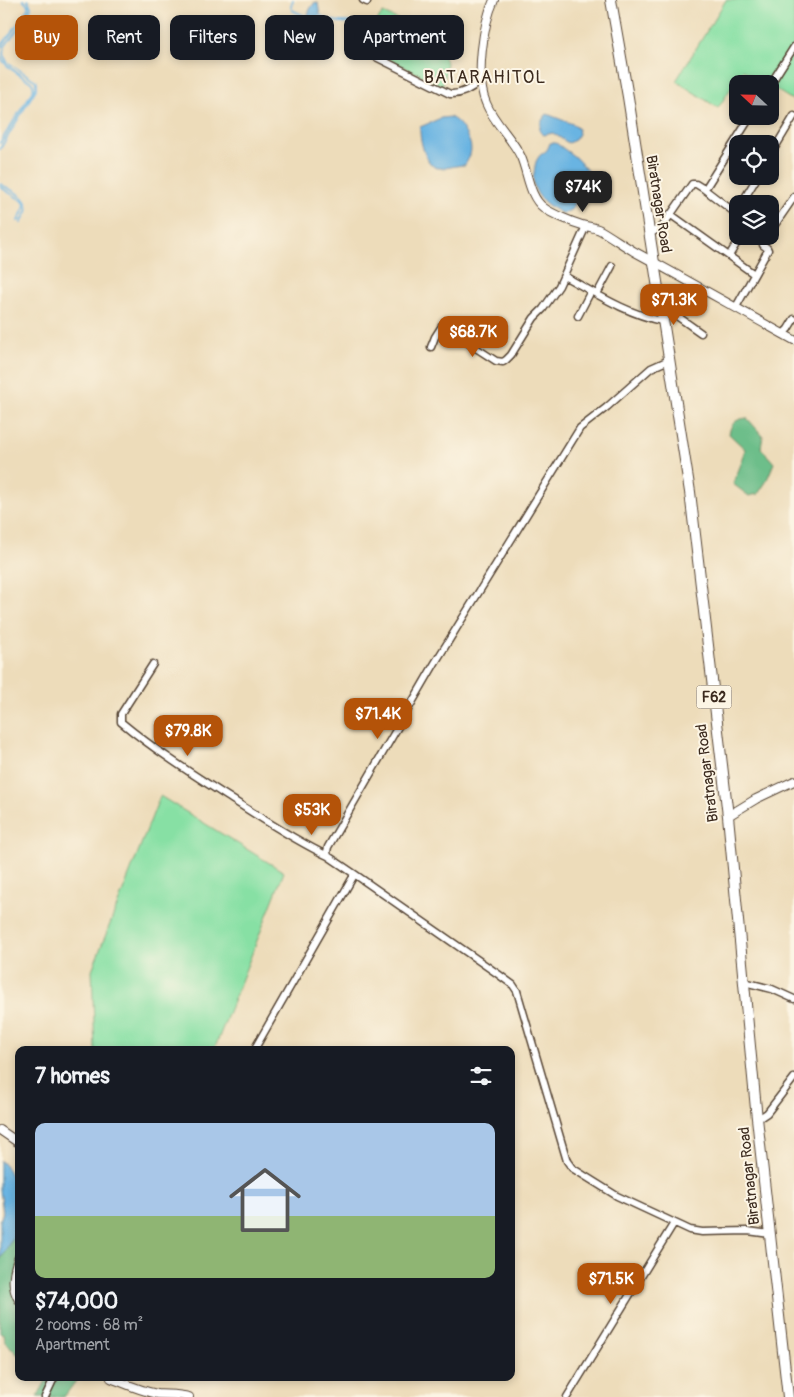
<!DOCTYPE html>
<html lang="en">
<head>
<meta charset="utf-8">
<style>
	:root { --surface:#171b24; --page:#242831; --text:#f1f3f6; --muted:#9ea1a6; --accent:#b45309 }
	body { margin:0; font-family:Pangolin,sans-serif; background:var(--page); color:var(--text); height:100vh; display:flex; flex-direction:column; font-size:19px; white-space:nowrap }
	* { box-sizing:border-box; margin:0 }
	p { font-size:16px; color:var(--muted) }
	.icon { flex:none; width:28px; height:28px; fill:none; stroke:currentColor; stroke-width:2; stroke-linecap:round; stroke-linejoin:round }
	.map { position:relative; flex:1; overflow:hidden }
	.drawer { position:absolute; left:15px; top:1046px; width:500px; height:335px; display:flex; flex-direction:column; background:var(--surface); border-radius:10px; box-shadow:0 2px 8px #0003 }
	.drawer>* { flex:none }
	.banner { position:absolute; left:15px; top:15px; width:500px; height:45px; display:flex; gap:10px }
	.needle { width:32px; rotate:292deg }
	.controls { position:absolute; left:729px; top:75px; display:grid; gap:10px }
	.controls a { display:grid; place-items:center; width:50px; height:50px; border-radius:10px; background:var(--surface); box-shadow:0 2px 8px #0003; font-size:25px }
	.price { position:absolute; translate:-50% -42px; padding:0 11px; border-radius:10px; background:var(--accent); color:#fff; font-size:16px; line-height:32px; filter:drop-shadow(0 1px 2px #0008) }
	.price::after { content:''; position:absolute; left:50%; top:30px; width:15px; height:11px; margin-left:-8px; background:inherit; clip-path:polygon(0 0,100% 0,50% 100%) }
	.price.selected { background:#222; color:#fff }
	ul { padding:0; list-style:none }
	li { display:grid; align-content:center; gap:10px; height:265px; padding:0 20px }
	li span { display:grid; place-items:center; height:155px; border-radius:10px; color:#555 }
	li>.icon { margin-inline-start:auto }
	span .icon { width:90px; height:90px; fill:#fffc; stroke-width:1 }
	li b { font-size:21px }
	h2 { display:flex; justify-content:space-between; align-items:center; height:60px; padding:0 20px; font-size:21px }
	.pill { padding:0 18px; border-radius:10px; background:var(--surface); box-shadow:0 2px 8px #0003; font-size:18px; line-height:45px }
	.pill.selected { background:var(--accent); color:#fff }
	.map>svg:first-child { display:block }
	.green { fill:#87e0a4; stroke:#618561 }
	.forest { fill:#6dbe8a; stroke:#547454 }
	.water { fill:#69b4e2; stroke:#526f80 }
	.lines { fill:none; stroke-linecap:round; stroke-linejoin:round }
	.stream { stroke:#69b4e2; stroke-width:2 }
	.minor-casing { stroke:#564535; stroke-width:9 }
	.tertiary-casing { stroke:#564535; stroke-width:10 }
	.primary-casing { stroke:#564535; stroke-width:12 }
	.minor { stroke:#fff; stroke-width:6 }
	.tertiary { stroke:#fff; stroke-width:8 }
	.primary { stroke:#fff; stroke-width:10 }
	.labels { text-anchor:middle; stroke-width:4; stroke-linejoin:round; paint-order:stroke }
	.shield { fill:#fcf5e5; stroke:#75675a; stroke-width:1 }
	.shield-label { font-size:14px; font-weight:bold; fill:#3b2a1e }
	.street-label { font-size:15px; fill:#3b2a1e; stroke:#fcf5e5 }
	.quarter-label { font-size:18px; letter-spacing:1px; fill:#3b2a1e; stroke:#fcf5e5 }
</style>
</head>
<body>
<div class="map">
<svg width="794" height="1397" viewBox="0 0 794 1397">
	<rect width="100%" height="100%" fill="#fcf5e5"/>
	<filter id="ink" filterUnits="userSpaceOnUse"><feTurbulence type="fractalNoise" baseFrequency=".02" numOctaves="2"/><feDisplacementMap in="SourceGraphic" scale="10" xChannelSelector="R" yChannelSelector="G"/><feConvolveMatrix kernelMatrix="1 2 1 2 8 2 1 2 1" color-interpolation-filters="sRGB"/></filter>
	<filter id="wash" filterUnits="userSpaceOnUse"><feTurbulence type="fractalNoise" baseFrequency=".0096" numOctaves="4" result="noise"/><feDisplacementMap in="SourceGraphic" scale="20" xChannelSelector="R" yChannelSelector="G"/><feGaussianBlur stdDeviation="1.12" result="paint"/><feColorMatrix in="noise" values="0 0 0 0 0 0 0 0 0 0 0 0 0 0 0 0 0 1.4 0 .05"/><feComposite in="paint" operator="in"/></filter>
	<g filter="url(#wash)">
		<rect width="100%" height="100%" fill="#eddcba"/>
		<!-- green -->
		<path class="green" d="M726 0H794V101L770 86V84H766L743 70 718 108 676 81Z
			M383 13 411 25C411 30 410 36 415 40 419 43 426 44 430 46 450 54 448 69 442 86L354 42 356 36 373 26Z
			M160 796 284 872 214 1050H95L92 970Z"/>
		<!-- forest -->
		<path class="forest" d="M747 418 763 436 761 448 774 463 766 482 758 494 749 496 733 484 743 459 745 449 729 434C731 423 736 419 747 418Z
			M19 1213V1266L17 1271 19 1279V1356L5 1341 4 1334 0 1333V1260L13 1237 16 1220Z
			M44 1378H78L64 1397H37L46 1381Z"/>
		<!-- water -->
		<path class="water" d="M315 2 318 3 320 15 313 22 309 21 307 17 310 9Z
			M547 114 575 125 578 128 579 134 575 140 568 143 553 133 544 135 540 132C539 125 542 119 547 114Z
			M450 117C457 121 460 124 464 131 472 145 474 150 465 165 456 165 447 169 438 168 425 167 419 137 420 127L441 118Z
			M550 143H556L575 157 588 171 586 180 572 209 563 214C546 205 530 194 534 173 535 167 535 162 538 158 540 154 544 153 547 150 548 148 549 146 550 143Z
			M0 1160 8 1169 16 1185 19 1200V1213L16 1220 13 1237 0 1260V1221L3 1212 0 1189Z"/>
		<g class="lines">
			<!-- stream -->
			<path class="stream" d="M293 0 291 6 292 10 307 17
				M320 15C330 23 343 22 355 23
				M0 48 20 21 28 8V5L23 0
				M0 56C5 67 21 75 31 82L33 85 34 89 0 143
				M0 149 36 89V81L7 62 3 54 5 46 26 18 31 7 28 0
				M0 184C10 190 31 197 27 212 25 215 23 219 21 223
				M0 187 23 201 25 204 24 209 18 221"/>
		</g>
	</g>
	<g filter="url(#ink)">
		<g class="lines">
			<defs>
				<path id="minor" d="M363 0 367 2
					M362 50 450 94C461 95 472 88 480 81
					M770 85 794 47
					M770 156 794 116
					M704 189 738 215
					M741 204 758 176
					M670 214 754 274
					M770 232 794 197
					M649 234 662 227 692 184H696L704 189 707 186 751 116
					M758 236 763 243
					M729 256 741 236
					M564 276C595 293 627 314 662 321
					M597 294 612 266
					M660 304 701 333
					M736 307 768 250 767 248 763 245V243L767 236
					M578 316 591 291
					M783 334 788 329 794 319
					M431 347 435 337 442 326 496 361 503 362 506 360 511 355 534 318 543 309 559 286 586 226
					M153 664 121 714V722C157 752 197 777 236 802 266 821 296 841 328 856
					M353 873 498 974 513 985 517 991 567 1161 572 1168 617 1196 690 1230 702 1232 748 1231 770 1234
					M744 982 772 989 794 999
					M254 1050 353 877V873L328 856 327 852 328 847 435 663 580 428 607 407 651 368 669 360
					M758 1119 767 1113 794 1078
					M45 1397 54 1378
					M567 1397 674 1223"/>
				<path id="tertiary" d="M494 0C483 24 475 78 486 103 494 123 512 138 521 157 528 173 529 197 544 208 552 214 572 222 582 225 588 227 594 227 600 230 612 237 623 245 635 252 689 281 741 311 794 340
					M728 816 756 799 794 781
					M0 1130 19 1143
					M19 1257C13 1271 11 1287 19 1300
					M111 1378C126 1384 141 1391 157 1394 167 1395 178 1394 189 1397"/>
				<path id="primary" d="M611 0 628 97 690 492 728 816 756 1109 788 1397"/>
			</defs>
			<!-- minor casing -->
			<use href="#minor" class="minor-casing"/>
			<!-- tertiary casing -->
			<use href="#tertiary" class="tertiary-casing"/>
			<!-- primary casing -->
			<use href="#primary" class="primary-casing"/>
			<!-- minor -->
			<use href="#minor" class="minor"/>
			<!-- tertiary -->
			<use href="#tertiary" class="tertiary"/>
			<!-- primary -->
			<use href="#primary" class="primary"/>
		</g>
	</g>
	<g class="labels">
		<!-- shield labels -->
		<rect class="shield" x="696.5" y="685.5" width="35" height="23" rx="4"/>
		<g class="shield-label">
			<text x="714" y="702">F62</text>
		</g>
		<!-- street labels -->
		<g class="street-label">
			<text transform="translate(659 204) rotate(81)" y="5">Biratnagar Road</text>
			<text transform="translate(707 773) rotate(-97)" y="5">Biratnagar Road</text>
			<text transform="translate(749 1176) rotate(-96)" y="5">Biratnagar Road</text>
		</g>
		<!-- quarter labels -->
		<g class="quarter-label">
			<text x="485" y="83">BATARAHITOL</text>
		</g>
	</g>
</svg>
<div class="controls">
<a><svg class="needle" viewBox="-14 -14 28 28"><path d="M0-13l5 13h-10z" fill="#e53935"/><path d="M0 13l5-13h-10z" fill="#9ea1a6"/></svg></a>
<a><svg class="icon" aria-label="locate" viewBox="0 0 24 24"><circle cx="12" cy="12" r="6"/><path d="M12 2v4M12 18v4M2 12h4M18 12h4"/></svg></a>
<a><svg class="icon" aria-label="layers" viewBox="0 0 24 24"><path d="M12 4l9 5-9 5-9-5zM3 14l9 5 9-5"/></svg></a>
</div>
<b class="price selected" style="left:583px;top:213px">$74K</b>
<b class="price" style="left:674px;top:326px">$71.3K</b>
<b class="price" style="left:473px;top:358px">$68.7K</b>
<b class="price" style="left:378px;top:740px">$71.4K</b>
<b class="price" style="left:188px;top:757px">$79.8K</b>
<b class="price" style="left:312px;top:836px">$53K</b>
<b class="price" style="left:611px;top:1305px">$71.5K</b>
<div class="banner">
<a class="pill selected">Buy</a>
<a class="pill">Rent</a>
<a class="pill">Filters</a>
<a class="pill">New</a>
<a class="pill">Apartment</a>
</div>
<section class="drawer">
<h2>7 homes<svg class="icon" aria-label="filters" viewBox="0 0 24 24"><path d="M4 7h16M4 17h16"/><circle cx="9" cy="7" r="2"/><circle cx="15" cy="17" r="2"/></svg></h2>
<ul>
<li><span style="background:linear-gradient(#a9c7e8 60%,#8fb573 0)"><svg class="icon" aria-label="home" viewBox="0 0 24 24"><path d="M3 11l9-7 9 7M6 9v11h12V9"/></svg></span><div><b>$74,000</b><p>2 rooms · 68 m²</p><p>Apartment</p></div></li>
</ul>
</section>
</div>
</body>
</html>
